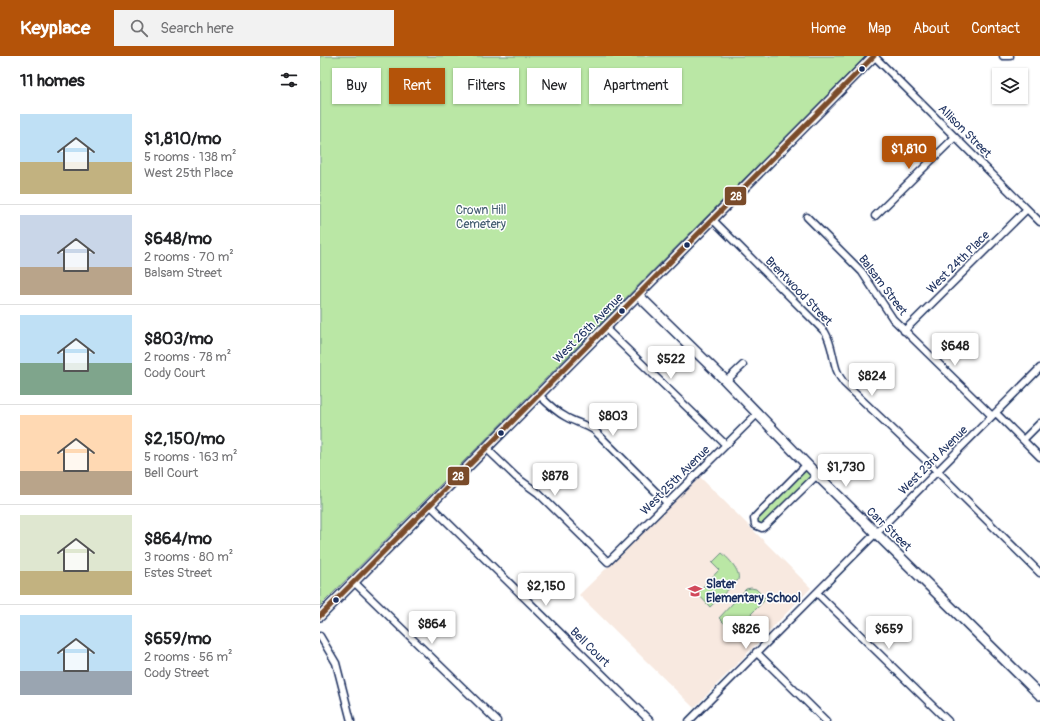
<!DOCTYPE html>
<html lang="en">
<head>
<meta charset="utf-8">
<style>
	:root { --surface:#fff; --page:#f2f2f2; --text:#202124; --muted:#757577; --line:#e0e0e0; --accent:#b45309 }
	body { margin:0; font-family:Pangolin,sans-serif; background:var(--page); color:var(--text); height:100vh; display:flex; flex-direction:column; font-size:15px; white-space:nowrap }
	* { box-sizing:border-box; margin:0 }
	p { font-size:13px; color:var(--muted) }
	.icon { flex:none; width:22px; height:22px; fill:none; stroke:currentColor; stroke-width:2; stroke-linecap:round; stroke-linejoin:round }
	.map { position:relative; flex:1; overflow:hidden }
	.sheet { display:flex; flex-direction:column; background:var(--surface); width:320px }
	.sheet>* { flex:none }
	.banner { position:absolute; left:12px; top:12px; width:380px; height:36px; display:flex; gap:8px }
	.buttons { position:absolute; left:672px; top:12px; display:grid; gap:8px }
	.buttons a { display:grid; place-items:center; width:36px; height:36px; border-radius:0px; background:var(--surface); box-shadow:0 1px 3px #0004; font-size:20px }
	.price { position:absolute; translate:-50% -34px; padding:0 9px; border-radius:4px; background:#fff; color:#222; font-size:13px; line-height:26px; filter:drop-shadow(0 1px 2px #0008) }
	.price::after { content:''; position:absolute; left:50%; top:24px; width:12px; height:9px; margin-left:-6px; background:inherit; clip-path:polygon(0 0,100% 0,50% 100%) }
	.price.selected { background:var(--accent); color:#fff }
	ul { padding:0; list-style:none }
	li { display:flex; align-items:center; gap:12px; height:100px; padding:0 20px }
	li+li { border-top:1px solid var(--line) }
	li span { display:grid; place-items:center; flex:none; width:112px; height:80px; border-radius:0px; color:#555 }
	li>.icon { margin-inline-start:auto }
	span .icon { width:48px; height:48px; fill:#fffc; stroke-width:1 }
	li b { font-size:17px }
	h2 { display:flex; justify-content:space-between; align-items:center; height:48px; padding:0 20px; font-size:17px }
	.pill { padding:0 14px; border-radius:0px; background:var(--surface); box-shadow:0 1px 3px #0004; font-size:14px; line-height:36px }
	.pill.selected { background:var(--accent); color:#fff }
	header { display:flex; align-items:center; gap:24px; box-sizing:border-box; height:56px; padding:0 20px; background:var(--accent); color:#fff }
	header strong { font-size:19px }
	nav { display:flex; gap:22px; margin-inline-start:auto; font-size:14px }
	.search { width:280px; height:36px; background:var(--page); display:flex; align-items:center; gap:10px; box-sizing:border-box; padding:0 14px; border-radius:0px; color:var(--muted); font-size:15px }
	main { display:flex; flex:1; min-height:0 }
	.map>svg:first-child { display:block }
	.built { fill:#f8e9e0 }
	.green { fill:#bae7a5; stroke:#6a8b82 }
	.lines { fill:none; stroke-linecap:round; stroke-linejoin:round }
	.street-casing { stroke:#1b2f5e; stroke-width:9 }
	.secondary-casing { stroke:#1b2f5e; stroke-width:12 }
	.street { stroke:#fff; stroke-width:6 }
	.secondary { stroke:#fff; stroke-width:9 }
	.bus-1-casing { stroke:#fff; stroke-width:8 }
	.bus-1 { stroke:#7a4b2a; stroke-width:5 }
	.bus-dot { fill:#1b2f5e; stroke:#fff; stroke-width:1.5 }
	.labels { text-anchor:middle; stroke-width:3; stroke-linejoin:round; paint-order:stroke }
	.street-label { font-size:12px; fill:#1b2f5e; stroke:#fff }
	.park-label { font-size:12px; fill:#435d70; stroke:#fff }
	.poi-label { font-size:12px; font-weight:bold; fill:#1b2f5e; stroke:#fff; text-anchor:start }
	.line-badge { stroke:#fff; stroke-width:1.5 }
	.badge-label { font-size:11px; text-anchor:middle; font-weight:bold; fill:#fff }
</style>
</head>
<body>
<header>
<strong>Keyplace</strong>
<div class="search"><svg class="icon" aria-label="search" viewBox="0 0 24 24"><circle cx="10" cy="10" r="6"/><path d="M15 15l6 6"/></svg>Search here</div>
<nav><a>Home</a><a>Map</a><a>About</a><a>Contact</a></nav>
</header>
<main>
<section class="sheet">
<h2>11 homes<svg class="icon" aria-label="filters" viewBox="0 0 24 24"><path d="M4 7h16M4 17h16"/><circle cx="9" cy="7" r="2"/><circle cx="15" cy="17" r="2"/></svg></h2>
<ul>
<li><span style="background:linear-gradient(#bfe0f5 60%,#c2b280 0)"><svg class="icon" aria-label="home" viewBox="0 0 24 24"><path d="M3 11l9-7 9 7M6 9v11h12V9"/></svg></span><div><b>$1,810/mo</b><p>5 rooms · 138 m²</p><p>West 25th Place</p></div></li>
<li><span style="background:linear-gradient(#c9d6e8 65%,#b9a48a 0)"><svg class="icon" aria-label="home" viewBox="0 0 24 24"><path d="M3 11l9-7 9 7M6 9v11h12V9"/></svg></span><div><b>$648/mo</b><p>2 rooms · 70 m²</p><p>Balsam Street</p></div></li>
<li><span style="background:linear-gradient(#bfe0f5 60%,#7fa58c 0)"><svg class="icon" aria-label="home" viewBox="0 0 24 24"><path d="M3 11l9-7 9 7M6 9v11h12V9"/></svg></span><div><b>$803/mo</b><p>2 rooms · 78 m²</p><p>Cody Court</p></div></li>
<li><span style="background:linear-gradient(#ffd9b3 70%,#b9a48a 0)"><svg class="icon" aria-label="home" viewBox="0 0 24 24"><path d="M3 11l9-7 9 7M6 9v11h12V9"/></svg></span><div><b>$2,150/mo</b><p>5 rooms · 163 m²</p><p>Bell Court</p></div></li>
<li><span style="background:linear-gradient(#dfe7d0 70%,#c2b280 0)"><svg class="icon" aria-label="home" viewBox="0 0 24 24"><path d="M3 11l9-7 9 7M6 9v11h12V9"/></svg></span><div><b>$864/mo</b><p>3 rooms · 80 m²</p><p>Estes Street</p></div></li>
<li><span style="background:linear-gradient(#bfe0f5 70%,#9aa5b1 0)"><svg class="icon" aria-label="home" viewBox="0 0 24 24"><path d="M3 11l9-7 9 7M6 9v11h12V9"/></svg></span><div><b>$659/mo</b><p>2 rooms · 56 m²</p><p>Cody Street</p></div></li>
</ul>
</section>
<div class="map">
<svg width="720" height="665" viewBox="0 0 720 665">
	<rect width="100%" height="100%" fill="#fff"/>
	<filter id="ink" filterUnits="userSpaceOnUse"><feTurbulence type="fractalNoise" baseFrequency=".025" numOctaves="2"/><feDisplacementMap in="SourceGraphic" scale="8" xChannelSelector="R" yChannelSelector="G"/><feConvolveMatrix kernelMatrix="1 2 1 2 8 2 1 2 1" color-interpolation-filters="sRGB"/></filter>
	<g filter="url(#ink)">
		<!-- built -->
		<path class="built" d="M380 421 491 532 374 652 259 539Z"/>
		<!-- green -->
		<path class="green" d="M0 0H546L0 550Z
			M486 414 490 418V421L445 467 442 469 438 468 436 463 483 416Z
			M402 497C408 502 421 515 418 524L390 551 377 537 399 514 392 507Z
			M431 532 436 533 446 543 413 576 399 562 426 533Z"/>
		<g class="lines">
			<defs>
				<path id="street" d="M554 0 720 166
					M683 0H690
					M555 160 635 81
					M487 161 542 216 573 263 672 360
					M392 163 505 276C515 293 511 311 524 327L617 415 720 517
					M285 272 405 388
					M584 275 707 153
					M406 325 423 309
					M219 339C227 347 236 356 246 361 256 367 266 368 275 375L347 447
					M676 357 720 401
					M703 384 720 367
					M166 392 196 421 218 437 288 506 438 357
					M487 408 436 460 434 463 435 469 442 472 446 469 497 419
					M110 449 330 665
					M34 526 177 665
					M497 537 628 665
					M0 580 16 607 31 665
					M436 596 506 665
					M369 665 720 312"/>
				<path id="secondary" d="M318 239 406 325 497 419 720 639
					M0 560 554 0"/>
			</defs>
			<!-- street casing -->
			<use href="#street" class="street-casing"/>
			<!-- secondary casing -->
			<use href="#secondary" class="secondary-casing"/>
			<!-- street -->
			<use href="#street" class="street"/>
			<!-- secondary -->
			<use href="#secondary" class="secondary"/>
			<defs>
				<path id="bus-1" d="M0 560 554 0"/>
			</defs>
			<!-- bus-1 casing -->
			<use href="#bus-1" class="bus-1-casing"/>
			<!-- bus-1 -->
			<use href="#bus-1" class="bus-1"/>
		</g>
	</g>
	<!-- icons -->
	<defs>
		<symbol id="school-bare" viewBox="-9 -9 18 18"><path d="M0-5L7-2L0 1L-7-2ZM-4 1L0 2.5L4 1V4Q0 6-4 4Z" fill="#d1495b" stroke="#fff" stroke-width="2.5" paint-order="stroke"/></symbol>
	</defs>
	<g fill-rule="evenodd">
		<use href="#school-bare" x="365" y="525" width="20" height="20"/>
	</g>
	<!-- markers -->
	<g class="bus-dot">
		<circle cx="542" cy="13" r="3.5"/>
		<circle cx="367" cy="189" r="3.5"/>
		<circle cx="302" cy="255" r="3.5"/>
		<circle cx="181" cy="377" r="3.5"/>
		<circle cx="16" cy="544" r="3.5"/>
	</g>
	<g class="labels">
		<!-- street labels -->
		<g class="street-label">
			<text transform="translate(645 75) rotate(45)" y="4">Allison Street</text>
			<text transform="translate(638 206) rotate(-45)" y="4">West 24th Place</text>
			<text transform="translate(563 229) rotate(53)" y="4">Balsam Street</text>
			<text transform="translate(479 235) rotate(46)" y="4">Brentwood Street</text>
			<text transform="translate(268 272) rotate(-45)" y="4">West 26th Avenue</text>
			<text transform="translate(613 404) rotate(-45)" y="4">West 23rd Avenue</text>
			<text transform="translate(355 424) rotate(-45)" y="4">West 25th Avenue</text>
			<text transform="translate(569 473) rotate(44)" y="4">Carr Street</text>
			<text transform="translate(270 591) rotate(45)" y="4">Bell Court</text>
		</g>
		<!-- park labels -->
		<g class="park-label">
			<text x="161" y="158">Crown Hill<tspan x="161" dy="14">Cemetery</tspan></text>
		</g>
		<!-- poi labels -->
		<g class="poi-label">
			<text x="386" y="532">Slater<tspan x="386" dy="14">Elementary School</tspan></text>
		</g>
	</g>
	<g class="line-badge">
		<rect x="404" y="130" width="23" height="20" rx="4" fill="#7a4b2a"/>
		<rect x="127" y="410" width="23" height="20" rx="4" fill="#7a4b2a"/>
	</g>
	<g class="badge-label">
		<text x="416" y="144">28</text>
		<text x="138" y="424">28</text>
	</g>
</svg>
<div class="buttons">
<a><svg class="icon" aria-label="layers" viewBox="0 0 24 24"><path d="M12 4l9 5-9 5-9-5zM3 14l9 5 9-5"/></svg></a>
</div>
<b class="price selected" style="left:589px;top:114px">$1,810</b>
<b class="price" style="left:635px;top:311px">$648</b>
<b class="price" style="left:351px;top:324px">$522</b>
<b class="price" style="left:552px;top:341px">$824</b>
<b class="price" style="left:293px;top:381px">$803</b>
<b class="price" style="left:526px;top:432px">$1,730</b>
<b class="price" style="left:235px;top:441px">$878</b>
<b class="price" style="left:226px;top:551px">$2,150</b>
<b class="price" style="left:112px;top:589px">$864</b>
<b class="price" style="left:426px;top:594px">$826</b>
<b class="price" style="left:569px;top:594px">$659</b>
<div class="banner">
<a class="pill">Buy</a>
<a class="pill selected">Rent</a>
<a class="pill">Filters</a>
<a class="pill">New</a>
<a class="pill">Apartment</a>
</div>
</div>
</main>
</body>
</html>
